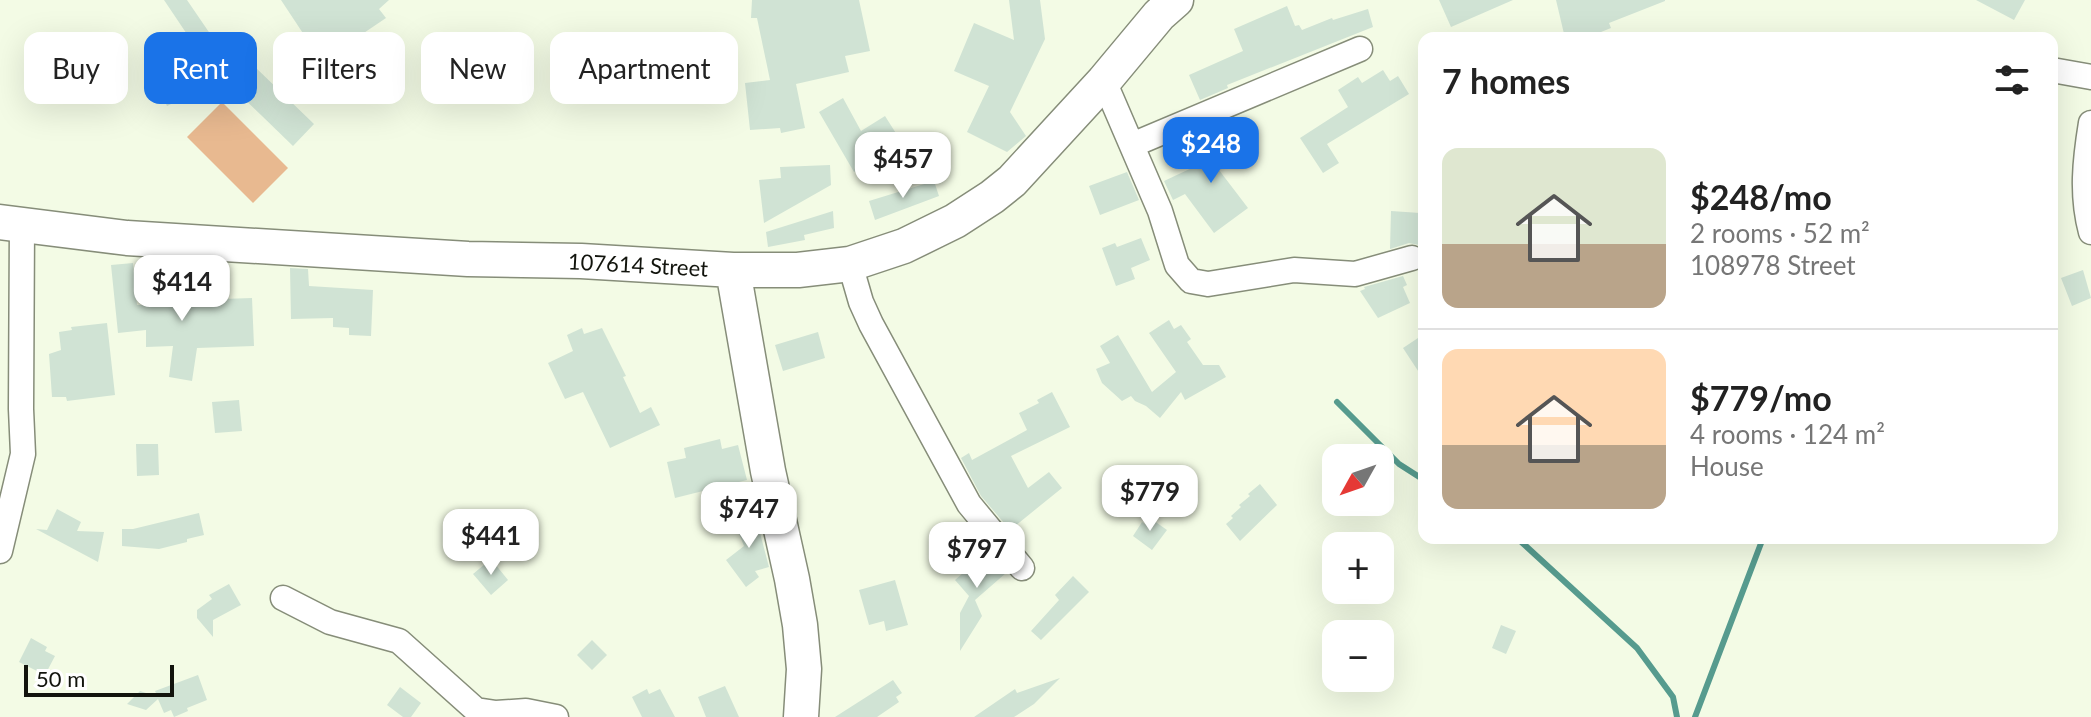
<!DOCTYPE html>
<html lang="en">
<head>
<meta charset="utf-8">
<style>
	:root { --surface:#fff; --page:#f2f2f2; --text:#222; --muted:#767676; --line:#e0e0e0; --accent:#1a73e8 }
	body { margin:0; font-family:Lato,sans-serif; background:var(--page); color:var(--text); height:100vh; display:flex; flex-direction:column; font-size:30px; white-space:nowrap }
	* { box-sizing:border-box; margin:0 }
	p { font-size:26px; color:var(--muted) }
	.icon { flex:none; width:44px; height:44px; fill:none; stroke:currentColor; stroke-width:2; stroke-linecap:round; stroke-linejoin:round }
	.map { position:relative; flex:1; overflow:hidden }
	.sheet { position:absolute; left:1418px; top:32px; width:640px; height:512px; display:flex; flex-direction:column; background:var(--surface); border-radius:16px; box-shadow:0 8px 32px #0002 }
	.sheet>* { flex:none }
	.hud { position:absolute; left:24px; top:32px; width:760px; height:72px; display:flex; gap:16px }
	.needle { width:52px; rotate:230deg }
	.buttons { position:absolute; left:1322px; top:444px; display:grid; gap:16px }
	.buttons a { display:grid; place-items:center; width:72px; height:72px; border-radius:16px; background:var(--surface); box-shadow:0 8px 32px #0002; font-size:40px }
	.scale { position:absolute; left:24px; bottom:20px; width:150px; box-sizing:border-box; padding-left:8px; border:4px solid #12140d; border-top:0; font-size:22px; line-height:28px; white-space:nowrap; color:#12140d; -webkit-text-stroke:6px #fff; paint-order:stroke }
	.price { position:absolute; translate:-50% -68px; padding:0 18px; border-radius:16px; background:#fff; color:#222; font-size:26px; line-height:52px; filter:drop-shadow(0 2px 4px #0008) }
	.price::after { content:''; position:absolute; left:50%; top:48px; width:24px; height:18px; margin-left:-12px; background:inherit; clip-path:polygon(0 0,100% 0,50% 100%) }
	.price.selected { background:var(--accent); color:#fff }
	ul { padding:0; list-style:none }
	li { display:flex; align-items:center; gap:24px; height:200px; padding:0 24px }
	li+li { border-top:2px solid var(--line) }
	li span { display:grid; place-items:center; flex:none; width:224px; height:160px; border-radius:16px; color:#555 }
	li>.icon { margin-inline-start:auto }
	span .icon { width:96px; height:96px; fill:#fffc; stroke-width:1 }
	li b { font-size:34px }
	h2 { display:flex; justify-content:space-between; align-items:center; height:96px; padding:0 24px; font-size:34px }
	.tag { padding:0 28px; border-radius:16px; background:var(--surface); box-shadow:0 8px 32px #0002; font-size:28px; line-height:72px }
	.tag.selected { background:var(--accent); color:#fff }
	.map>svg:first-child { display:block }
	.green { fill:#e8b990 }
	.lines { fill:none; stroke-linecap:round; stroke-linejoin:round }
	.stream { stroke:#569b8e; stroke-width:6 }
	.building { fill:#d0e3d4 }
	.street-casing { stroke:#868d79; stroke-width:27 }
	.secondary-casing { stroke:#868d79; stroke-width:37 }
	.street { stroke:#fff; stroke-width:24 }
	.secondary { stroke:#fff; stroke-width:34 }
	.labels { text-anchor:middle; stroke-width:6; stroke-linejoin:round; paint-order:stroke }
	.street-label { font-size:22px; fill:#12140d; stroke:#fff }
</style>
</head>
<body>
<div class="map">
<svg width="2091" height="717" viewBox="0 0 2091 717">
	<rect width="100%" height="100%" fill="#f3fbe5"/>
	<!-- green -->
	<path class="green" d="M222 102 288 168 253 203 187 137Z"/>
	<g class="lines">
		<!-- stream -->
		<path class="stream" d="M1337 402 1399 464 1424 480
			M1517 538 1637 648 1673 697 1677 717
			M1695 717 1763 538"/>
	</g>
	<!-- building -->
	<path class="building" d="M164 0H187L228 60 231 58 244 70 251 63 314 124 293 146 205 61Z
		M281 0H389L379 9 386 18 346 45 359 65 318 92 302 67 318 56Z
		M752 0H859L870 51 845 56 849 72 796 84 805 128 781 133 780 128 750 130 745 83 770 80 757 18H751Z
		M1009 0H1040L1045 39 1010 112 1026 136 1007 152 967 132 989 86 954 71 974 23 1014 40Z
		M1439 0H1513L1451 27Z
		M1556 0H1665V1L1609 23 1611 28 1586 38H1565Z
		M1976 0H2025L2014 20Z
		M1287 6 1295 26 1299 25 1302 30 1332 18 1333 20 1368 9 1373 27 1227 85 1228 88 1200 100 1189 75 1243 51 1234 29Z
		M1383 70 1390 81 1398 76 1409 94 1327 144 1339 163 1323 173 1300 138 1348 107 1338 90 1358 77 1362 83Z
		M175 71 188 96 167 106 155 80Z
		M843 98 861 131 885 116 899 138 874 154 877 159 854 172 819 112Z
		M1231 132 1242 161 1219 170 1248 208 1214 233 1185 194 1173 200 1164 181 1211 159 1219 170 1208 141Z
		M830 165 831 185 764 223 759 180 781 178 780 167Z
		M1127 172 1139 200 1100 215 1089 186Z
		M934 181 939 196 875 220 869 201Z
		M833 211 834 228 804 235 805 240 768 247 766 232Z
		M1391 211 1420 213 1419 245 1409 243 1390 249Z
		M1141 238 1150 260 1131 268 1135 279 1116 286 1102 248 1115 243 1117 247Z
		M133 263 137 305 222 304V299L252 298 254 346 197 348 192 381 169 377 173 346 146 347V330L118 333 111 265Z
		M290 268 308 269 309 286 373 290 371 336 349 335V328L333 327V318L291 319Z
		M2083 270 2091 298 2072 306 2061 278Z
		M1403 276 1407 285 1403 287 1410 303 1378 318 1360 291 1365 289 1364 287Z
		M1169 320 1174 329 1181 325 1191 339 1187 342 1203 365H1219L1226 377 1185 400 1181 392 1160 418 1146 406 1135 401 1131 396 1122 401 1102 383 1096 369 1110 363 1100 346 1118 335 1152 392 1176 372 1149 333Z
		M107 323 115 395 67 401 66 397H52L49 354 61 350 59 332 72 330 71 327Z
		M582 328 584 334 602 328 626 376 623 377 640 413 651 407 660 425 610 448 583 392 565 399 548 363 573 351 567 335Z
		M818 332 825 358 783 371 775 345Z
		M1424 334V380L1403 348Z
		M1052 392 1070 427 1011 456 1028 488 1049 472 1062 488 1010 530 981 496 961 458 969 453 972 460 1027 430 1019 413 1039 403 1037 400Z
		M239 400 242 431 215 433 212 402Z
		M720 439 722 449 738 445 747 480 675 498 667 462 686 458 684 448Z
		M136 444H158L159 475 137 476Z
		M1260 484 1277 505 1240 541 1226 524 1233 518 1231 516 1241 507 1239 505 1250 496 1248 494Z
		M57 509 81 522 77 531 104 532 98 562 36 529 47 530Z
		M754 510 769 567 755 571 759 577 746 587 726 560 744 546 733 519Z
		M199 513 204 535 187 539V542L159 549 122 546V529H133Z
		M1150 518 1167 530 1152 550 1133 536 1142 522 1145 524Z
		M984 546 1006 573 975 600 982 616 960 651V613L969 596 955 580 979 559 975 555Z
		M491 559 508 580 491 595 473 574Z
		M1073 576 1089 592 1041 640 1031 631 1059 600 1055 595Z
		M895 580 908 625 886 631 884 621 869 625 859 590Z
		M229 584 241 605 213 620V637L197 618V610L212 599 209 595Z
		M1501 625 1516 631 1506 654 1492 648Z
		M31 638 47 647 45 651 55 656 45 675 19 662Z
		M592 640 607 655 592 670 577 655Z
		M198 675 207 700 187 708 188 711 174 717 171 710 164 713 158 699 146 710 127 704 140 691 158 697 155 691Z
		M1060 678 1034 704 1014 717H974L1015 689 1017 693Z
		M893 680 902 693 896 697 899 702 877 717H835Z
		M725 686 739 717H706L698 697Z
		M400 687 421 703 411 717H403L387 705Z
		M647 689 649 694 660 689 675 717H642L632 697Z"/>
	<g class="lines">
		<defs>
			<path id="street" d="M2052 70 2091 77
				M1104 81 1160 211 1177 265 1191 281 1208 284 1294 270 1355 274 1412 258
				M2091 123C2085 160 2081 195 2091 232
				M1132 145 1360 49
				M850 264 861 302 871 324 969 504 1022 568
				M0 551 23 454 21 409 22 224
				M283 598 330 622 399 641 476 710 496 713 526 711 556 717"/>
			<path id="secondary" d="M0 222 127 238 468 259 581 261 733 270H798L850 264 904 246 955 221 992 197 1012 181 1104 81 1159 15 1176 0
				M733 270 768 471 792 579 800 625 804 669 801 717"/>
		</defs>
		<!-- street casing -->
		<use href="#street" class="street-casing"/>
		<!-- secondary casing -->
		<use href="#secondary" class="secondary-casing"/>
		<!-- street -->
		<use href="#street" class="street"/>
		<!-- secondary -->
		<use href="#secondary" class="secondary"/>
	</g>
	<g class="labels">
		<!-- street labels -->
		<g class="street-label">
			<text transform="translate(638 265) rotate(3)" y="8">107614 Street</text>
		</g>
	</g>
</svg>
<div class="buttons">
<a><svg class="needle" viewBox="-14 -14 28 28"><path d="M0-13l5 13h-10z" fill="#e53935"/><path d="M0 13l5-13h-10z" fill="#767676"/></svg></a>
<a>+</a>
<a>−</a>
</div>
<div class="scale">50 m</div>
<b class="price selected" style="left:1211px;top:185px">$248</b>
<b class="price" style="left:903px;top:200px">$457</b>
<b class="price" style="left:182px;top:323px">$414</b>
<b class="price" style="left:1150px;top:533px">$779</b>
<b class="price" style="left:749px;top:550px">$747</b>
<b class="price" style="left:491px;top:577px">$441</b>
<b class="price" style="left:977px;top:590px">$797</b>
<div class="hud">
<a class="tag">Buy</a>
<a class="tag selected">Rent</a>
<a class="tag">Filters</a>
<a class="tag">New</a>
<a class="tag">Apartment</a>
</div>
<section class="sheet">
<h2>7 homes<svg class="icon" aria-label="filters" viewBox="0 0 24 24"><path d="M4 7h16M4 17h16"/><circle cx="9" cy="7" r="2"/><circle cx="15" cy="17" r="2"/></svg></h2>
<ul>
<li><span style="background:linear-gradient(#dfe7d0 60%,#b9a48a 0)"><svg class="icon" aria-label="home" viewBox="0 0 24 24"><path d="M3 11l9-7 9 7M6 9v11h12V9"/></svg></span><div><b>$248/mo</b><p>2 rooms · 52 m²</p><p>108978 Street</p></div></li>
<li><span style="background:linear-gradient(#ffd9b3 60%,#b9a48a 0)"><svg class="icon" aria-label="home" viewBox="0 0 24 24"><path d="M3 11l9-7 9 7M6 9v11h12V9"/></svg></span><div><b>$779/mo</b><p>4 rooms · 124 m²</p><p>House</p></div></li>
</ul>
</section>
</div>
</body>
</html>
